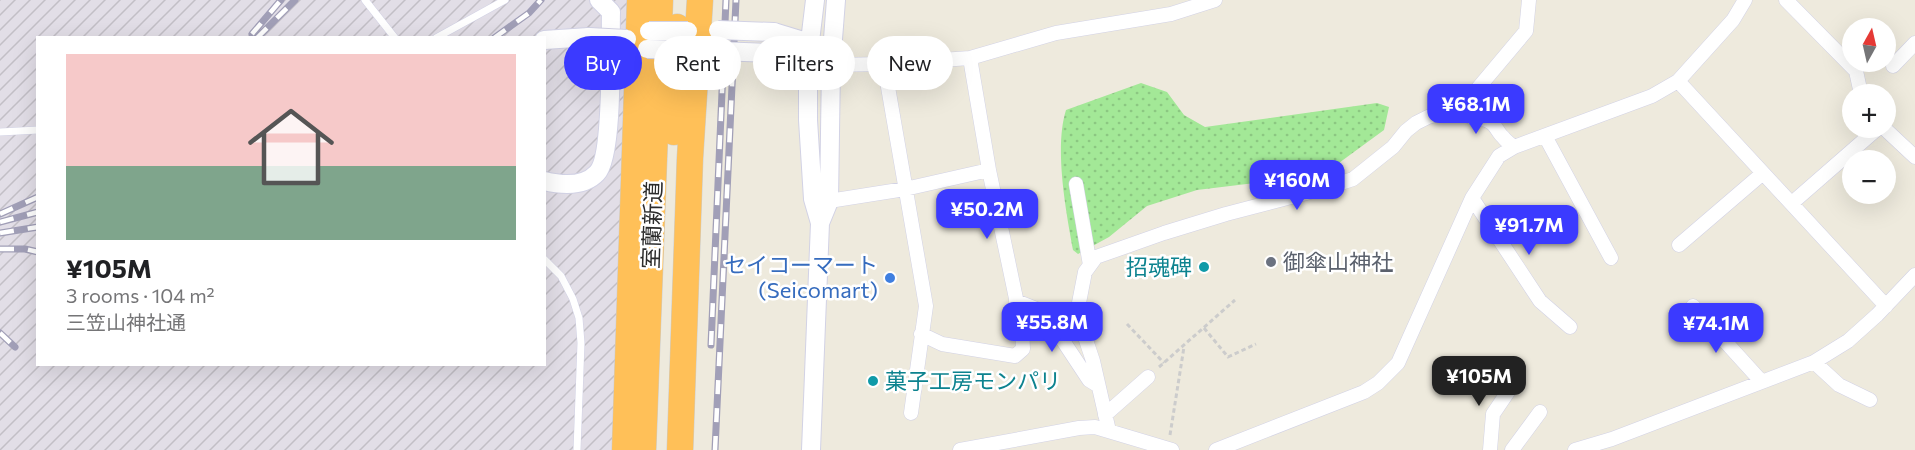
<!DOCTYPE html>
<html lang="en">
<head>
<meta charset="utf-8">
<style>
	:root { --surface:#fff; --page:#f6f6f6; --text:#202124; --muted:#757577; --line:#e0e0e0; --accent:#3b3aff }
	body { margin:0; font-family:Commissioner,"Noto Sans JP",sans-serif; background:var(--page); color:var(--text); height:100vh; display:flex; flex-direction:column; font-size:22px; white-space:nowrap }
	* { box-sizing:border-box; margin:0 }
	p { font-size:20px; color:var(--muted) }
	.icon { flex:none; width:33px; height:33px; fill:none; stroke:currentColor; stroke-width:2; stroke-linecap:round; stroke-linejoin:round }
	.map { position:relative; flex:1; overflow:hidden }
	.side { position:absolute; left:36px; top:36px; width:510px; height:330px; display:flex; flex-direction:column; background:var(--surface); border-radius:0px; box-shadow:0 6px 24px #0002 }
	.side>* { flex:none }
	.hud { position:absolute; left:564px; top:36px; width:570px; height:54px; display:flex; gap:12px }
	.needle { width:39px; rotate:8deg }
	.controls { position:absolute; left:1842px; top:18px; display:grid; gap:12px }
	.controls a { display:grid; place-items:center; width:54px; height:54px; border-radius:50%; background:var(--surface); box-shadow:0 6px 24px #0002; font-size:30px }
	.price { position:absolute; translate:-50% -51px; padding:0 14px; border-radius:12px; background:var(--accent); color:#fff; font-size:20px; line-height:39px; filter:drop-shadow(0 2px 3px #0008) }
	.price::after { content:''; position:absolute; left:50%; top:36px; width:18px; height:14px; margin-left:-9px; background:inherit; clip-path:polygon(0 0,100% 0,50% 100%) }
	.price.active { background:#222; color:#fff }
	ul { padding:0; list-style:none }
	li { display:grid; align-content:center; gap:12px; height:318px; padding:0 30px }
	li+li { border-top:2px solid var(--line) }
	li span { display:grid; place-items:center; height:186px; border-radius:0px; color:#555 }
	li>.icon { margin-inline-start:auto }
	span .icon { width:108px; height:108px; fill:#fffc; stroke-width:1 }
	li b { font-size:26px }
	.tag { padding:0 21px; border-radius:27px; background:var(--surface); box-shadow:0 6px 24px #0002; font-size:21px; line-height:54px }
	.tag.active { background:var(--accent); color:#fff }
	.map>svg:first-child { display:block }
	.industrial { fill:url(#industrial-furrows); fill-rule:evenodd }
	.grass { fill:url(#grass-dots) }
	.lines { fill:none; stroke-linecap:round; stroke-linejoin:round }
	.service-casing { stroke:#d2d2e5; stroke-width:8 }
	.minor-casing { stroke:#d2d2e5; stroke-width:15 }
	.tertiary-casing { stroke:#d2d2e5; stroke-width:20 }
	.motorway-casing { stroke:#ccc; stroke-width:27 }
	.path { stroke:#ccc; stroke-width:3; stroke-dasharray:4.5 3; stroke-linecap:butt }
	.service { stroke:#fff; stroke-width:7 }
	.minor { stroke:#fff; stroke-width:14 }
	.tertiary { stroke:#fff; stroke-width:18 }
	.motorway { stroke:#ffc058; stroke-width:26 }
	.rail-casing { stroke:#a19fb7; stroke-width:7 }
	.rail { stroke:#fff; stroke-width:4.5; stroke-dasharray:14; stroke-linecap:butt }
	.tertiary-bridge-casing { stroke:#d2d2e5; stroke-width:20; stroke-linecap:butt }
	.tertiary-bridge { stroke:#fff; stroke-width:18 }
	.worship-dot { fill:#6b7280; stroke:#fff; stroke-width:2 }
	.culture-dot { fill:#0f9aa8; stroke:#fff; stroke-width:2 }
	.shop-dot { fill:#3f7fe0; stroke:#fff; stroke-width:2 }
	.labels { text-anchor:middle; stroke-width:5; stroke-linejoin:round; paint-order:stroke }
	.street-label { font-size:22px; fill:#2c2c2c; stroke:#fff }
	.worship-label { font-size:22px; fill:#5b616d; stroke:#fff; text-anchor:start }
	.shop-label { font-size:22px; fill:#366cbe; stroke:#fff; text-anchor:end }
	.culture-label { font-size:22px; fill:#0d838f; stroke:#fff; text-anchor:end }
</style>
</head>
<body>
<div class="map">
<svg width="1915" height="450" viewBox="0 0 1915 450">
	<defs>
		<pattern id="industrial-furrows" width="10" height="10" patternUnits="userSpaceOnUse" patternTransform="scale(1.5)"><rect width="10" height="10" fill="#e2dee7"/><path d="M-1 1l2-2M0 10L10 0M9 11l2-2" fill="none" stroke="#c2bfc6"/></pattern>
		<pattern id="grass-dots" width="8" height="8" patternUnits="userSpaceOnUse" patternTransform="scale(1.5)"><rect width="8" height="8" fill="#a3e897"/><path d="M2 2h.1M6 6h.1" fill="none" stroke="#8cc782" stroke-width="1.8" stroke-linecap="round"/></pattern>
	</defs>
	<rect width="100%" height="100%" fill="#eeeadd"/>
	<!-- industrial -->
	<path class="industrial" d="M0 0H645L620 450H0ZM38 38H544V364H38Z"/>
	<!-- grass -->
	<path class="grass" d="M1141 83 1167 92 1184 115 1205 127 1377 103 1389 107 1384 130 1317 179 1255 183 1197 190 1147 206 1109 237 1078 254 1073 250C1066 211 1054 148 1066 110Z"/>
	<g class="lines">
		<defs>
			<path id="service" d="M365 0 395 38
				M436 38 505 0
				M0 132 38 130
				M544 259 561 276 573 299 579 318 581 343 577 450"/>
			<path id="minor" d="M1786 0 1856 71 1861 94
				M884 64 926 306 911 413
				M831 65 884 64 970 58 1056 33 1171 14 1215 0
				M1893 66 1915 43
				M1678 81 1886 306
				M1463 106C1469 124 1479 115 1490 122 1496 125 1498 133 1503 137 1506 141 1510 144 1514 147
				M1884 128 1915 157
				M1545 136 1611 258
				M1076 184 1090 265
				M1472 198 1540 301 1570 327
				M829 201 905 189 989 170
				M1792 203 1878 128
				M1679 245 1763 173
				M1016 301 1044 312 1089 380 1097 385
				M1693 306 1761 381
				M921 334 942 344 1015 356 1023 349 1022 327 989 170 970 58
				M1814 362 1839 385 1870 400
				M1105 415 1148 377
				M1109 431 1093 361 1077 313 1085 272 1096 257 1164 233 1226 214 1329 187 1353 179 1393 147 1406 131 1416 123 1428 117 1463 106 1526 31 1529 0
				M960 450 1079 428 1095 427 1172 450
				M1216 450 1364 392 1378 383 1398 363 1472 198 1499 156 1514 147 1652 96 1678 81 1733 20 1745 0
				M1490 450 1493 414 1516 380
				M1512 450 1540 412
				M1575 450 1612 439 1814 362 1848 341 1877 315 1915 275"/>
			<path id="tertiary" d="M815 0 808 58V120L813 199 820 223
				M774 32 810 43 817 50
				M544 40 589 37
				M772 53 820 62
				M544 181C561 185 584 187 597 173 614 156 610 41 611 12L599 0
				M811 450 820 223 829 201 831 65 836 0"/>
			<path id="motorway" d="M674 132 677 27
				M625 450 640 0
				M643 450 660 0
				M680 450 690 158 700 0"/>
		</defs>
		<!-- service casing -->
		<use href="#service" class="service-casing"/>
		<!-- minor casing -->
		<use href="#minor" class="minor-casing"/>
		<!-- tertiary casing -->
		<use href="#tertiary" class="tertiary-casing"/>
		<!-- motorway casing -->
		<use href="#motorway" class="motorway-casing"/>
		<!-- path -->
		<path class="path" d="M1127 324 1164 363
			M1204 328 1228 357 1256 344
			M1159 367 1235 300
			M1170 435 1184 347"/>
		<!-- service -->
		<use href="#service" class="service"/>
		<!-- minor -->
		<use href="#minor" class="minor"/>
		<!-- tertiary -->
		<use href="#tertiary" class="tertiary"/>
		<!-- motorway -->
		<use href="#motorway" class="motorway"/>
		<defs>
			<path id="rail" d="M252 34 281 0
				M257 38 295 0
				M494 38 529 13 541 0
				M0 214 38 197
				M0 222 38 212
				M0 233 38 227
				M0 249H25L38 252
				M0 333 15 347
				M711 345 726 0
				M715 450 736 0"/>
		</defs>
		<!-- rail casing -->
		<use href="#rail" class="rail-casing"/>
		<!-- rail -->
		<use href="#rail" class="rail"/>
		<defs>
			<path id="tertiary-bridge" d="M718 30 774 32
				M649 31H688
				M589 37 627 39
				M647 49 687 50
				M718 51 772 53"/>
		</defs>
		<!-- tertiary-bridge casing -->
		<use href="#tertiary-bridge" class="tertiary-bridge-casing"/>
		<!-- tertiary-bridge -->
		<use href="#tertiary-bridge" class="tertiary-bridge"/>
	</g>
	<!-- markers -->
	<circle class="worship-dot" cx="1271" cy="262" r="6"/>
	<g class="culture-dot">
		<circle cx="1204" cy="267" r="6"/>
		<circle cx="873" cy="381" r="6"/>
	</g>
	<circle class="shop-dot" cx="890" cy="278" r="6"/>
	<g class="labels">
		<!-- street labels -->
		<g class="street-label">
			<text transform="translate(652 225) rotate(-88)" y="8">室蘭新道</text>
		</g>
		<!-- worship labels -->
		<g class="worship-label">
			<text x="1283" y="270">御傘山神社</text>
		</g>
		<!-- shop labels -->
		<g class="shop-label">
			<text x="878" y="273">セイコーマート<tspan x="878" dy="25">(Seicomart)</tspan></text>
		</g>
		<!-- culture labels -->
		<g class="culture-label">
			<text x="1192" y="275">招魂碑</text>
			<text x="885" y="389" text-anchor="start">菓子工房モンパリ</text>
		</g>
	</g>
</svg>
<div class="controls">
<a><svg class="needle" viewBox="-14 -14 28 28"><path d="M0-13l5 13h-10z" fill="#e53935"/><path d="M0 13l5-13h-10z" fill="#757577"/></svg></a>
<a>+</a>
<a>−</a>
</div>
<b class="price" style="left:1476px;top:135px">¥68.1M</b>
<b class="price" style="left:1297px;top:211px">¥160M</b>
<b class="price" style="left:987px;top:240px">¥50.2M</b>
<b class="price" style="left:1529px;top:256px">¥91.7M</b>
<b class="price" style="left:1052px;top:353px">¥55.8M</b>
<b class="price" style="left:1716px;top:354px">¥74.1M</b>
<b class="price active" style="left:1479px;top:407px">¥105M</b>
<div class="hud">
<a class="tag active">Buy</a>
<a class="tag">Rent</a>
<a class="tag">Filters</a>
<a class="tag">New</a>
</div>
<section class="side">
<ul>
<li><span style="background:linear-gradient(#f6c9c9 60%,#7fa58c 0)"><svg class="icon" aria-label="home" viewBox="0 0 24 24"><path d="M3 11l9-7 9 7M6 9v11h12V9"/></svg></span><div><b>¥105M</b><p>3 rooms · 104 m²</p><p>三笠山神社通</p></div></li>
</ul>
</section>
</div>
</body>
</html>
